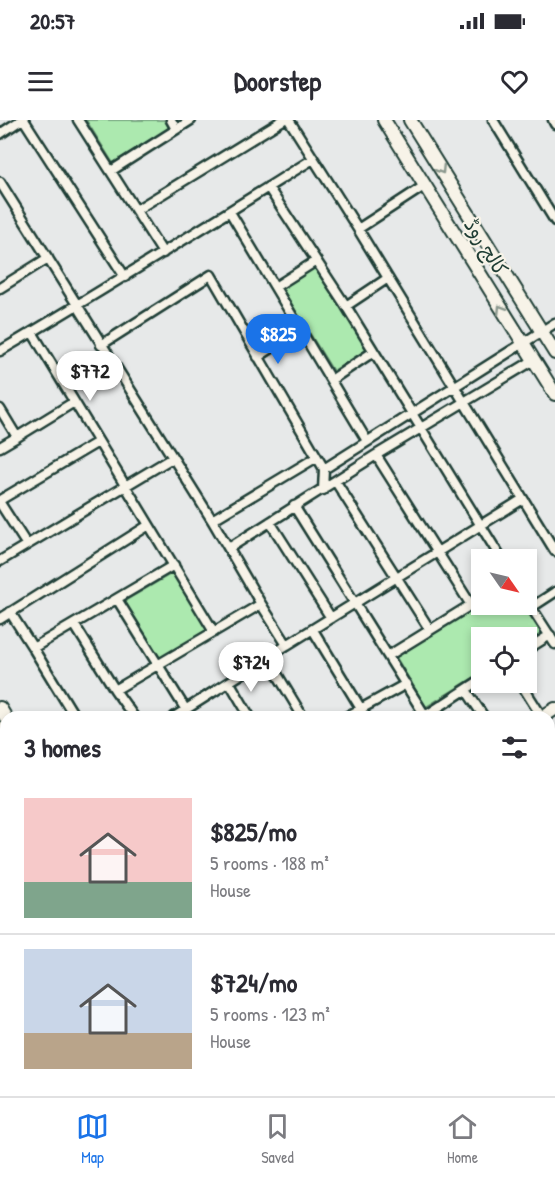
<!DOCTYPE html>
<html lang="en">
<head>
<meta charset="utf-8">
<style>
	:root { --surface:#fff; --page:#f7f7f7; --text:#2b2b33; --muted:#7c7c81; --line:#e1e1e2; --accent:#1a73e8 }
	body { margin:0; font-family:"Patrick Hand","Playpen Sans Arabic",sans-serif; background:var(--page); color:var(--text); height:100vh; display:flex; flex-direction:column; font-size:22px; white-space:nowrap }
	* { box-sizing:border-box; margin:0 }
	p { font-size:20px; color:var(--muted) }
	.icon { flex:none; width:33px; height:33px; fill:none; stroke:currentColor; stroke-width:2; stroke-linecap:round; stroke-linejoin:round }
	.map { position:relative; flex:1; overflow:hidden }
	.panel { position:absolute; left:0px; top:591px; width:555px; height:386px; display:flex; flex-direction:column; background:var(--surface); border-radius:18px 18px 0 0; box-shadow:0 3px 9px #0003 }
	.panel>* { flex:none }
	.needle { width:39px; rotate:124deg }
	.fabs { position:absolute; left:471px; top:429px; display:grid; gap:12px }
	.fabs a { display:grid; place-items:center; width:66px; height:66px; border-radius:0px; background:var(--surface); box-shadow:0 3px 9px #0003; font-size:30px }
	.price { position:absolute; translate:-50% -51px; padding:0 14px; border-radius:21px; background:#fff; color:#222; font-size:20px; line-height:39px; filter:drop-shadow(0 2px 3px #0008) }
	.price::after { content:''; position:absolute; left:50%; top:36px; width:18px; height:14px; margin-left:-9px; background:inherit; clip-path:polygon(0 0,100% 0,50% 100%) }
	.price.active { background:var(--accent); color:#fff }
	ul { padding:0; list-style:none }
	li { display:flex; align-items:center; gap:18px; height:150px; padding:0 24px }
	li+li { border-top:2px solid var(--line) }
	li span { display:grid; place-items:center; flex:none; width:168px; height:120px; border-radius:0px; color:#555 }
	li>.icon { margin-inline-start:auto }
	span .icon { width:72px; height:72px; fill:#fffc; stroke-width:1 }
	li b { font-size:26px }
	h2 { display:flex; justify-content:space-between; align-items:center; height:72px; padding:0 24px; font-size:26px }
	.status { display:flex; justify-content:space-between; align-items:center; height:42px; padding:0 30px; background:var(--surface); direction:ltr }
	.status svg { height:16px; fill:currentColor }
	header { display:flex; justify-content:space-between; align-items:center; height:78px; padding:0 24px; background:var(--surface); font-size:27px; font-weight:700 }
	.menu { display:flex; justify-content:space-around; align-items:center; height:84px; border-top:2px solid var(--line); background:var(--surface); font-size:16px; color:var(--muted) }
	.menu a { display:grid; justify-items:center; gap:3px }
	.menu .active { color:var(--accent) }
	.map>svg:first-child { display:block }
	.green { fill:#ace9af; stroke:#669372; stroke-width:1.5 }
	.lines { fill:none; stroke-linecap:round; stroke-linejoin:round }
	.street-casing { stroke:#1f3d34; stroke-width:13 }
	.secondary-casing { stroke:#1f3d34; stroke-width:16 }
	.primary-casing { stroke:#1f3d34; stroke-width:18 }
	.street { stroke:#f7f3e8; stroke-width:8 }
	.secondary { stroke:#f7f3e8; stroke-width:12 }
	.primary { stroke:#fddcac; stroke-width:14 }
	.oneway { stroke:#8b988e }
	.labels { text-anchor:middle; stroke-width:4.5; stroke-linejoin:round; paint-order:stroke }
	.street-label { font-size:20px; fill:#1f3d34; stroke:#f7f3e8 }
</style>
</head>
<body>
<div class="status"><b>20:57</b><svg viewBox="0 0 49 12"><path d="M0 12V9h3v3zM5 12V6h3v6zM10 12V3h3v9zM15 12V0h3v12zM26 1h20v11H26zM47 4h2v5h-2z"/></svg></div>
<header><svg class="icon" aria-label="menu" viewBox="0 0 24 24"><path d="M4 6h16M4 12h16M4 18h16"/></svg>Doorstep<svg class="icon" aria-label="heart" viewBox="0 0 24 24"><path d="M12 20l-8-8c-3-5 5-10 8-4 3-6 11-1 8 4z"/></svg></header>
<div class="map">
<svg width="555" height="976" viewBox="0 0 555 976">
	<rect width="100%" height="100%" fill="#e7e9e9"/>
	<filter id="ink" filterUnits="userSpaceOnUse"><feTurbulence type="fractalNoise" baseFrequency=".0167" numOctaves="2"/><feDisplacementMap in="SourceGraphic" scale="12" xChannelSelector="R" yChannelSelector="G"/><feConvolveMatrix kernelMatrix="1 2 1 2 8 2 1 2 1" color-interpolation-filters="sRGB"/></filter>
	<g filter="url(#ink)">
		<!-- green -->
		<path class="green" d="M86 0H164L169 8 113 43Z
			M317 146 368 229 333 251 282 168Z
			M176 451 211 511 160 542 123 482Z
			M481 484 525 485 543 515 527 525 526 518H482L481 553 426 587 396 537Z
			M6 882V970L55 971 46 976H0V889Z"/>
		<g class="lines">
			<defs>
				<path id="street" d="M24 0 125 157
					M78 0 163 133
					M171 0 176 9
					M289 0 358 109 555 431
					M493 0 555 101
					M553 0 555 4
					M0 14 21 0
					M111 51 191 0
					M0 62 212 400 261 484 287 525 174 597
					M268 67 346 186 502 440
					M136 90 283 0
					M230 92 367 321
					M358 109 424 66
					M275 167 316 141
					M0 168 48 138
					M346 186 388 158
					M32 212 214 512
					M101 225 211 155 324 349 323 370
					M0 231C106 169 209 104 313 39
					M258 237 301 209
					M331 260 373 232
					M0 289 17 317 0 327
					M17 317 74 282
					M376 335 471 485
					M324 349 555 203
					M336 362 430 510
					M0 380 98 322
					M0 383 27 425
					M294 386 426 597
					M212 400 317 337
					M270 402 331 498
					M229 428 376 335 534 240
					M0 441 172 338
					M117 479 186 590
					M526 479 555 524
					M532 487 555 472
					M10 492 33 528
					M0 499 149 405
					M74 504 115 570
					M313 510 366 597
					M287 525 523 379
					M526 530 550 515
					M388 536 482 478
					M268 539 303 597
					M520 562 542 597
					M230 563 250 597
					M466 570 484 597
					M425 596 482 559
					M75 597 33 528 174 445
					M134 597 115 570 261 484
					M346 597 406 564
					M549 670 555 667
					M0 708 6 704
					M0 722 6 732
					M0 812 6 822
					M549 946 555 943
					M517 970 521 976
					M51 976 59 970
					M500 976 509 970"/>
				<path id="secondary" d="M384 0 555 274
					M410 0 555 233
					M0 588 6 598
					M542 597 555 589
					M0 608 6 618
					M222 970 225 976
					M235 970 238 976"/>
				<path id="primary" d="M549 829 555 825
					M549 846 555 843
					M549 879 555 876
					M307 976 316 970
					M329 976 339 970
					M374 976 383 970
					M393 976 402 970"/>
			</defs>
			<!-- street casing -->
			<use href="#street" class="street-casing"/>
			<!-- secondary casing -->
			<use href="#secondary" class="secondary-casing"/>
			<!-- primary casing -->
			<use href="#primary" class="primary-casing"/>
			<!-- street -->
			<use href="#street" class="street"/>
			<!-- secondary -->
			<use href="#secondary" class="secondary"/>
			<!-- primary -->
			<use href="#primary" class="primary"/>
		</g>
		<!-- one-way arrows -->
		<defs><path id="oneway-chevron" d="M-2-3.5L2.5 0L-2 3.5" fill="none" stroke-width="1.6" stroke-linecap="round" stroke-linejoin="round" transform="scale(1.5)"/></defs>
		<g class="oneway">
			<use href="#oneway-chevron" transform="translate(441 50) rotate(58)"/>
			<use href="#oneway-chevron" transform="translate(501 189) rotate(-122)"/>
		</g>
	</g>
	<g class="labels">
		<!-- street labels -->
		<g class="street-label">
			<text transform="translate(486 127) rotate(58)" y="7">کالج روڈ</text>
		</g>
	</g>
</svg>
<div class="fabs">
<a><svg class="needle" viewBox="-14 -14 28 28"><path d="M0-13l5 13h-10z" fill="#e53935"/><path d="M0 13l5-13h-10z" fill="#7c7c81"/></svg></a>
<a><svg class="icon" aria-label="locate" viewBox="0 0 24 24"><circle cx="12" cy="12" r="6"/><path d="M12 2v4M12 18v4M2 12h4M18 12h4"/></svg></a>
</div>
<b class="price active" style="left:278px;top:245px">$825</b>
<b class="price" style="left:90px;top:282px">$772</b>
<b class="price" style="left:251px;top:573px">$724</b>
<section class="panel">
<h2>3 homes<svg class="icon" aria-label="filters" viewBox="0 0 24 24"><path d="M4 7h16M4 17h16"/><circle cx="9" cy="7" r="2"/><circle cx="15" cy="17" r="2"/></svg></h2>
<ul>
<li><span style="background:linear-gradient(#f6c9c9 70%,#7fa58c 0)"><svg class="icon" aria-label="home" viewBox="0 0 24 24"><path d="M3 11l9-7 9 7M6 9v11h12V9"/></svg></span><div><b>$825/mo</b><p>5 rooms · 188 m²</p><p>House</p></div></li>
<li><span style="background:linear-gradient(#c9d6e8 70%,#b9a48a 0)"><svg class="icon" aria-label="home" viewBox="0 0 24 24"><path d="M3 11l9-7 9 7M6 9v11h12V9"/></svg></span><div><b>$724/mo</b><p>5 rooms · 123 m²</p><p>House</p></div></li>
</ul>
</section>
</div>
<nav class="menu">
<a class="active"><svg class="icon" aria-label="map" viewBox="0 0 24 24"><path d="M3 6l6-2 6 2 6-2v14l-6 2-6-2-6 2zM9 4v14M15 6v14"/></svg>Map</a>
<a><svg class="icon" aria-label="saved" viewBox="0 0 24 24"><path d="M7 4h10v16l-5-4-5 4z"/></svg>Saved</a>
<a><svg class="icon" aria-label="home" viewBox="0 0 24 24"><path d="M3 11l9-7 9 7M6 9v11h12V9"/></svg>Home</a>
</nav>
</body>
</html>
